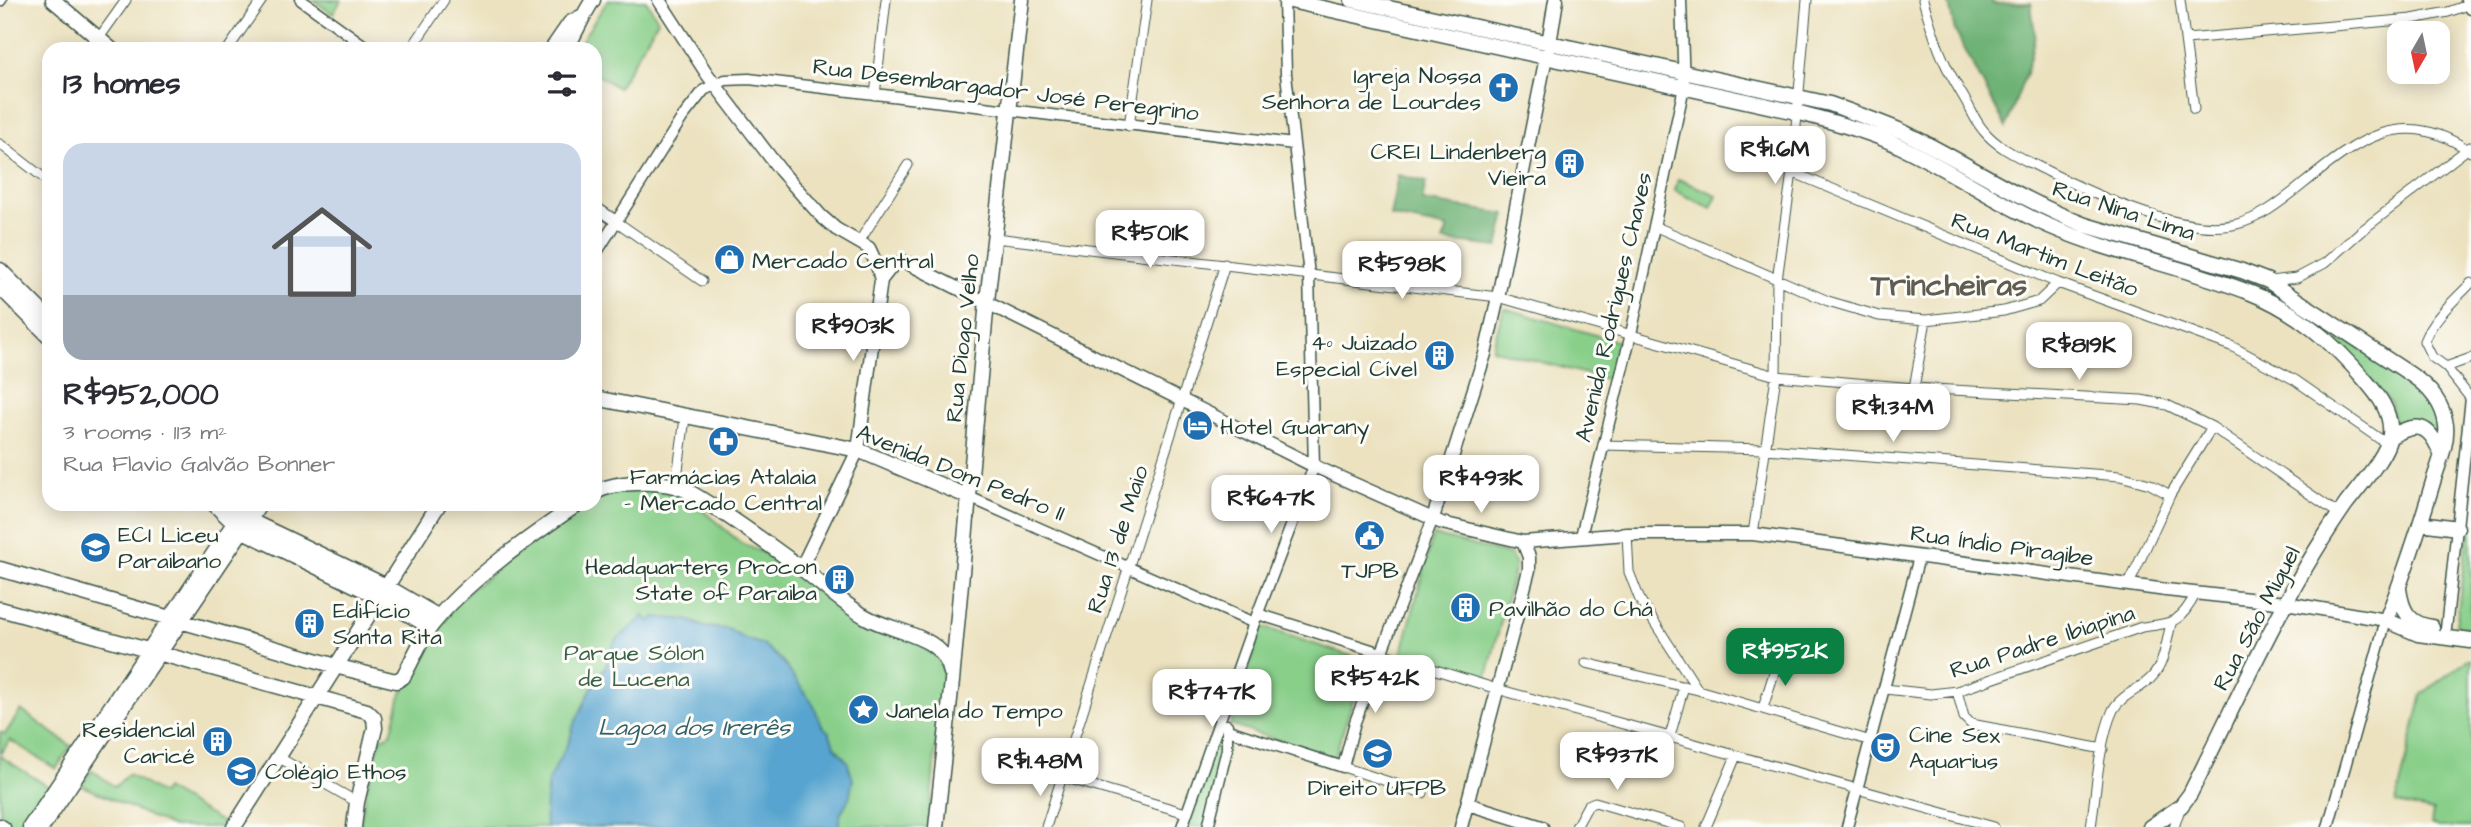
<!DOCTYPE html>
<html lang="en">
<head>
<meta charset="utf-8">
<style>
	:root { --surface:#fff; --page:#f7f7f7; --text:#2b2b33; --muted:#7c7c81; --accent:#0b8043 }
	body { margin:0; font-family:"Architects Daughter",sans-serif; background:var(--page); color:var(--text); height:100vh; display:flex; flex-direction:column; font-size:26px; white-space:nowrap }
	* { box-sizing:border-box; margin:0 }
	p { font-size:23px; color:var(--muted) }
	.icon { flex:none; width:38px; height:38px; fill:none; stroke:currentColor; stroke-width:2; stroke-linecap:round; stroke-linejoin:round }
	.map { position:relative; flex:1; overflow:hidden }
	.drawer { position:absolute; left:42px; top:42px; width:560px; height:469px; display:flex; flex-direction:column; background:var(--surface); border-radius:21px; box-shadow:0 4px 18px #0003 }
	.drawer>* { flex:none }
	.needle { width:46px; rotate:189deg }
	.controls { position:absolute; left:2387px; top:21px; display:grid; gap:14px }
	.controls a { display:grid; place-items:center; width:63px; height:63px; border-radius:14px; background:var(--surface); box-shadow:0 4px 18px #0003; font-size:35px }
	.price { position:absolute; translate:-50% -60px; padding:0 16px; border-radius:14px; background:#fff; color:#222; font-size:23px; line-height:46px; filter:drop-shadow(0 2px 4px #0008) }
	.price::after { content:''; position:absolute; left:50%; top:42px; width:21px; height:16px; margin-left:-10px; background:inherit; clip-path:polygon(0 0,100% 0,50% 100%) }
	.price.selected { background:var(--accent); color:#fff }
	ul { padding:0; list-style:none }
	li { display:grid; align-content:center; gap:14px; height:371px; padding:0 21px }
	li span { display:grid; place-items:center; height:217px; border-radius:21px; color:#555 }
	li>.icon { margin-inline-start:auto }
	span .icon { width:126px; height:126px; fill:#fffc; stroke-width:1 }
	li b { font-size:30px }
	h2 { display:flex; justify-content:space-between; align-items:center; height:84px; padding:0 21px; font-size:30px }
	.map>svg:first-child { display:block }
	.green { fill:#89cf8a; stroke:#54865f; stroke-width:2 }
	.forest { fill:#6eb276; stroke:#467855; stroke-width:2 }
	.water { fill:#56a4cf; stroke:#3a7082; stroke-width:2 }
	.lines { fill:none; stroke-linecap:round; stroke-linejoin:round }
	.minor-casing { stroke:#3e5649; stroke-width:11 }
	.tertiary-casing { stroke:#3e5649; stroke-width:13 }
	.secondary-casing { stroke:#3e5649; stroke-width:15 }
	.primary-casing { stroke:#3e5649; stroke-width:17 }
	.minor { stroke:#fff; stroke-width:9 }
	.tertiary { stroke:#fff; stroke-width:10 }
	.secondary { stroke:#fff; stroke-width:12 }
	.primary { stroke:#fff; stroke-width:14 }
	.labels { text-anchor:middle; stroke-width:6; stroke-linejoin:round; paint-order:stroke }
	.poi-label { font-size:23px; fill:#1f3d34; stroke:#fdfcf7; text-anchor:start }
	.street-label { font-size:23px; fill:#1f3d34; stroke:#fdfcf7 }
	.park-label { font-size:23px; fill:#3a624a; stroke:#fdfcf7 }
	.water-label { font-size:24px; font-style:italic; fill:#32616a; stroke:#fdfcf7 }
	.district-label { font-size:30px; font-weight:bold; fill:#5f5c52; stroke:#fdfcf7 }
</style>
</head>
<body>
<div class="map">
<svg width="2471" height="827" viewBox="0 0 2471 827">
	<rect width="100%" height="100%" fill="#fdfcf7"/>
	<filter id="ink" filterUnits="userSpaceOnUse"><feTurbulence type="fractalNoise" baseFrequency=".0143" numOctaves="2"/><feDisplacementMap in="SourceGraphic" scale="14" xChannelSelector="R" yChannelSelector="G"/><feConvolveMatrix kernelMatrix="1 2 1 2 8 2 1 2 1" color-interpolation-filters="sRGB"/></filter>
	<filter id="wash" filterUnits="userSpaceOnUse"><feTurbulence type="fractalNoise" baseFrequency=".00686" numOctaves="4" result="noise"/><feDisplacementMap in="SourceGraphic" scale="28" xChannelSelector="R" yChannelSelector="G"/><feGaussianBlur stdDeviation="1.57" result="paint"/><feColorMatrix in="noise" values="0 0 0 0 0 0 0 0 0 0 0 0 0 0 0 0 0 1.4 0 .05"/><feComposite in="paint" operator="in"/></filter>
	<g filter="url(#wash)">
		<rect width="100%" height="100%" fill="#ece2c0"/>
		<!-- green -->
		<path class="green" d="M313 0H341L333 14Z
			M608 0H646L658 20 618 88 595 73V49H576Z
			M1678 179 1717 195 1711 208 1675 191Z
			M1504 308 1619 342 1609 380 1492 349Z
			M2320 323 2419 386 2437 411 2440 438 2412 421 2395 428 2391 404Z
			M659 487 682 493 741 543 784 562 847 616 883 633 918 642 939 659 946 677 945 695 938 719 929 827H360L366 790 381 738 391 734 401 695 439 621 466 593 583 504H595V496L607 489Z
			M2471 504V628L2456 626Z
			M1433 535 1511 555 1515 566 1486 681 1401 656Z
			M1262 627 1366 661 1334 758 1230 725Z
			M2468 659H2471V827H2439L2431 824 2433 811 2396 803 2422 694Z
			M21 710 71 746 56 769 10 740 0 754V732L5 734Z
			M1213 738 1227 749 1208 827H1182Z
			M0 756 49 787 23 827H13L0 818Z
			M92 770 115 787 128 774 162 794 165 789 227 825 225 827H173L81 785Z"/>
		<!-- forest -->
		<path class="forest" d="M1948 0H1992L1993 4 2031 3 2035 36 2026 73 2006 127 1955 31Z
			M1398 175 1426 182 1422 201 1506 214 1498 247 1443 241 1448 228 1390 216Z"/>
		<!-- water -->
		<path class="water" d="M644 616 650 621 655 617 688 620 705 627 728 629 743 638 764 645 783 662 813 704 822 726 829 732 835 747 847 761 853 780 849 798 841 813 838 827H546L545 811 548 781 570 739 573 727 594 683 605 667 615 641Z"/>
	</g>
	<g filter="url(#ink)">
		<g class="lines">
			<defs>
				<path id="minor" d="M1923 0C1929 20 1935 42 1944 61 1950 75 1959 89 1967 103 1972 112 1976 122 1983 130 1997 148 2021 158 2041 168 2088 192 2184 238 2237 224 2260 218 2279 203 2297 189 2353 144 2400 102 2471 152
					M2180 0 2194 109
					M99 38 126 0
					M2186 39 2412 19 2448 12 2468 5
					M228 49 262 0
					M411 49 444 0
					M875 95 886 0
					M1129 126 1147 0
					M0 144 49 182
					M1792 172 2058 283 2231 346 2295 380 2387 444
					M617 222 702 281
					M1654 226 1828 301 1879 316 1926 320 2004 311 2039 301 2058 283
					M995 238 1498 297 1776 376 1914 388 2141 400 2167 405 2212 427 2339 514
					M859 242 908 165
					M2270 281 2297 278 2325 263 2360 232 2470 147
					M2446 367 2471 358
					M1914 388 1926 320
					M2471 399 2446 367 2432 357 2424 341C2433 318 2454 301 2471 283
					M1603 445 1765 449 2120 476 2150 484 2170 495
					M676 485 685 418
					M1627 534 1629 572 1640 600 1698 690
					M1753 534 1776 376 1777 280 1792 172 1807 0
					M2129 584 2170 495 2212 427
					M1381 653 1497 689 1994 827
					M1586 663 1698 690 1871 741
					M1885 689 1931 694 1957 691 2142 627C2173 623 2181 623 2196 593
					M1957 691 1964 717 1971 724 2103 749
					M1763 708 1778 660
					M1670 736 1684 686
					M278 757 357 802
					M1343 767 1423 793
					M1063 777 1186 813
					M1046 827 1225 264
					M1576 827 1588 805 1595 802 1681 827
					M1706 827 1736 756
					M2091 827C2096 793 2099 740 2113 710 2120 696 2140 689 2150 679 2165 665 2166 642 2171 624
					M2174 827 2180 809"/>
				<path id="tertiary" d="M301 0 369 49
					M2466 0 2471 9
					M0 1 1 0
					M595 207 617 222
					M595 255 682 118 704 90 725 80 749 79 1294 144
					M969 497 1254 623
					M1581 536 1631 334 1684 87 1681 0
					M1258 614 1381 653
					M2446 629 2471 398
					M1228 730 1343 767 1355 722 1432 521
					M0 824 5 827
					M1182 827 1254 623 1314 466 1309 275 1286 74 1284 0
					M1208 827 1227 749V725
					M1847 827 1919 557
					M2328 827 2386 620"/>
				<path id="secondary" d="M659 0 707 74 780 170 821 216 836 229 869 248 877 265 881 280 858 450 801 568
					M881 280 892 266 903 261 1314 466 1442 523 1523 542 1627 534H1753L2166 590 2286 603 2386 620
					M1432 521 1485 354 1498 297 1546 57
					M1468 804 1542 827
					M1461 827 1529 570V557L1523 542"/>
				<path id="primary" d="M53 0 111 49
					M1286 0 1796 112C1826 120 1857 128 1886 140 1943 164 1993 202 2049 226 2114 254 2185 267 2251 293 2295 310 2335 344 2365 380 2378 395 2392 412 2390 434 2389 454 2358 488 2346 504 2283 594 2239 697 2190 794L2181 806 2150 827
					M1352 0 1830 104C1854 113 1878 121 1901 131 1964 161 2020 200 2085 225L2242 271 2268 281 2410 374C2428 386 2443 402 2446 425 2448 444 2438 465 2433 482 2419 529 2404 575 2386 620L2418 634 2471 641
					M552 49 570 23 581 17
					M566 49C576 33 582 16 593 0
					M1548 50 1556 0
					M0 270 49 319
					M0 287 49 336
					M595 398 858 450 969 497
					M2390 437C2417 422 2429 423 2441 454
					M595 492C617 481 663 479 686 490 726 513 764 541 801 568 822 584 843 604 866 617 894 633 944 634 951 673
					M214 504 241 530 379 597 430 627
					M232 504 257 524 386 586 439 617
					M2421 523 2457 528
					M0 569 343 668 396 681 403 677C413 660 420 640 432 625 467 580 531 536 578 504
					M2399 589C2402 611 2409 624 2432 627
					M0 609 367 711 374 718 375 728 357 802 354 827
					M30 827 247 504
					M42 827 260 504
					M234 827 439 504
					M936 827 952 681 987 301 1022 0"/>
			</defs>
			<!-- minor casing -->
			<use href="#minor" class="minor-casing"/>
			<!-- tertiary casing -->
			<use href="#tertiary" class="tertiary-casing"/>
			<!-- secondary casing -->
			<use href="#secondary" class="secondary-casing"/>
			<!-- primary casing -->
			<use href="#primary" class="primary-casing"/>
			<!-- minor -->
			<use href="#minor" class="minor"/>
			<!-- tertiary -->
			<use href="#tertiary" class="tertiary"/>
			<!-- secondary -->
			<use href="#secondary" class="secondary"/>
			<!-- primary -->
			<use href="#primary" class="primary"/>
		</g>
	</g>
	<!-- icons -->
	<defs>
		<symbol id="church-disc" viewBox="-11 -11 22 22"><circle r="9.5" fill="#1f6fb2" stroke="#fdfcf7"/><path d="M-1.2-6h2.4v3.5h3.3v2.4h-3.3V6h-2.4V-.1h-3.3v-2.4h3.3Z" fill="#fff"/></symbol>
		<symbol id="building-disc" viewBox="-11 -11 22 22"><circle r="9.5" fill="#1f6fb2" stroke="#fdfcf7"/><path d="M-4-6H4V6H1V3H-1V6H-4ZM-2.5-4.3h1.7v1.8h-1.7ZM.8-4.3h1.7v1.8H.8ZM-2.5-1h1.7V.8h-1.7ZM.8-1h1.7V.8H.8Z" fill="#fff"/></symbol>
		<symbol id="shop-disc" viewBox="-11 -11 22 22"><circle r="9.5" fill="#1f6fb2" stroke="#fdfcf7"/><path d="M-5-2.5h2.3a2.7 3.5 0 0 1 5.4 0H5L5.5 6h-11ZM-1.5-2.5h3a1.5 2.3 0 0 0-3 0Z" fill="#fff"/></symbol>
		<symbol id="hotel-disc" viewBox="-11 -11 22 22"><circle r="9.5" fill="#1f6fb2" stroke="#fdfcf7"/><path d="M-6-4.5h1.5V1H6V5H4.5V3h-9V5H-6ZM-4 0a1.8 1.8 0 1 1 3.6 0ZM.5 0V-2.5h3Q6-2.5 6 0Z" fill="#fff"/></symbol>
		<symbol id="pharmacy-disc" viewBox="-11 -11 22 22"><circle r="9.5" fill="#1f6fb2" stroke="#fdfcf7"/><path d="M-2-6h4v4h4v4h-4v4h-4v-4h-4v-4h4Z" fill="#fff"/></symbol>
		<symbol id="civic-disc" viewBox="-11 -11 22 22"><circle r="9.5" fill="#1f6fb2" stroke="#fdfcf7"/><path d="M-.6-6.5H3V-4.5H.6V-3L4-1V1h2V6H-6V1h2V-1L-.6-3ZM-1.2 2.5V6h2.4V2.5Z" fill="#fff"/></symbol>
		<symbol id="school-disc" viewBox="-11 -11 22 22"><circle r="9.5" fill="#1f6fb2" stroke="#fdfcf7"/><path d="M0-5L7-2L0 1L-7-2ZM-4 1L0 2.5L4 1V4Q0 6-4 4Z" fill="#fff"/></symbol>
		<symbol id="sight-disc" viewBox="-11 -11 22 22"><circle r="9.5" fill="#1f6fb2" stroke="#fdfcf7"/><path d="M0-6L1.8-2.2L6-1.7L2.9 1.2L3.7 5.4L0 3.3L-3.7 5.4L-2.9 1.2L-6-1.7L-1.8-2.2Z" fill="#fff"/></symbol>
		<symbol id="theatre-disc" viewBox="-11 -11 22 22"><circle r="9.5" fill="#1f6fb2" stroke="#fdfcf7"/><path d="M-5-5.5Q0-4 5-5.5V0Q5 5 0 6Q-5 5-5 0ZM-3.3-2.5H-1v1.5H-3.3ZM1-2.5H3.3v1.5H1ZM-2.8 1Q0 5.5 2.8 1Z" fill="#fff"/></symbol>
		<symbol id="university-disc" viewBox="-11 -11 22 22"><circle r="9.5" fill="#1f6fb2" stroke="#fdfcf7"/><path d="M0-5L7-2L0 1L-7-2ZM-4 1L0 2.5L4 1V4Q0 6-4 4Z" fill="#fff"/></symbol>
	</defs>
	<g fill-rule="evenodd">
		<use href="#church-disc" x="1486" y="70" width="35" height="35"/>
		<use href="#building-disc" x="1552" y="146" width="35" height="35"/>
		<use href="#shop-disc" x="712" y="242" width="35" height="35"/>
		<use href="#building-disc" x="1422" y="338" width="35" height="35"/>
		<use href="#hotel-disc" x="1180" y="408" width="35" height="35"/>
		<use href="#pharmacy-disc" x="706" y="424" width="35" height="35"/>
		<use href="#civic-disc" x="1352" y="518" width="35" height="35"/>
		<use href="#school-disc" x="78" y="530" width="35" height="35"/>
		<use href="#building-disc" x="822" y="562" width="35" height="35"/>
		<use href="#building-disc" x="1448" y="590" width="35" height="35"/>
		<use href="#building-disc" x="292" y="606" width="35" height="35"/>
		<use href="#sight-disc" x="846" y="692" width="35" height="35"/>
		<use href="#building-disc" x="200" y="724" width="35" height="35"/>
		<use href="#theatre-disc" x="1868" y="730" width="35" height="35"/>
		<use href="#university-disc" x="1360" y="736" width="35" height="35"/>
		<use href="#school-disc" x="224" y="754" width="35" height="35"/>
	</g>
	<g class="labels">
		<!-- poi labels -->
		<g class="poi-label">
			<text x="1481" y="83" text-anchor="end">Igreja Nossa<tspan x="1481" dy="26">Senhora de Lourdes</tspan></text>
			<text x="1546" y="159" text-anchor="end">CREI Lindenberg<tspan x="1546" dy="26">Vieira</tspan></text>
			<text x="752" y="268">Mercado Central</text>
			<text x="1417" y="350" text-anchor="end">4º Juizado<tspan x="1417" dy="26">Especial Cível</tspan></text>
			<text x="1220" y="434">Hotel Guarany</text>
			<text x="723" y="484" text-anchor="middle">Farmácias Atalaia<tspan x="723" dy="26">- Mercado Central</tspan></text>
			<text x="118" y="542">ECI Liceu<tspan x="118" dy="26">Paraibano</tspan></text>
			<text x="817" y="574" text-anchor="end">Headquarters Procon<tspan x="817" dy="26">State of Paraiba</tspan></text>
			<text x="1370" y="578" text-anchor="middle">TJPB</text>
			<text x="1489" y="616">Pavilhão do Chá</text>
			<text x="333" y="618">Edifício<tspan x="333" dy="26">Santa Rita</tspan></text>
			<text x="886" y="718">Janela do Tempo</text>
			<text x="195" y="737" text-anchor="end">Residencial<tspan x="195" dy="26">Caricé</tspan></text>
			<text x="1909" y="742">Cine Sex<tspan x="1909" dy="26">Aquarius</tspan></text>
			<text x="265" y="779">Colégio Ethos</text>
			<text x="1377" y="795" text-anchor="middle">Direito UFPB</text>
		</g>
		<!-- street labels -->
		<g class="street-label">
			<text transform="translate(1006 89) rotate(7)" y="8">Rua Desembargador José Peregrino</text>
			<text transform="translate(2124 210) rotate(18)" y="8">Rua Nina Lima</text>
			<text transform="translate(2045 254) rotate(21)" y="8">Rua Martim Leitão</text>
			<text transform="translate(1613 307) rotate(-77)" y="8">Avenida Rodrigues Chaves</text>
			<text transform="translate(962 338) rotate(-84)" y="8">Rua Diogo Velho</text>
			<text transform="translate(961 472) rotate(22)" y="8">Avenida Dom Pedro II</text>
			<text transform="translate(1117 539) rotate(-72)" y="8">Rua 13 de Maio</text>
			<text transform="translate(2002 545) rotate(8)" y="8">Rua Índio Piragibe</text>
			<text transform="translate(2256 618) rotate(-62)" y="8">Rua São Miguel</text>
			<text transform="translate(2042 641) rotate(-18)" y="8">Rua Padre Ibiapina</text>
		</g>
		<!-- park labels -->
		<g class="park-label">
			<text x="634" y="660">Parque Sólon<tspan x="634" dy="26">de Lucena</tspan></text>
		</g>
		<!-- water labels -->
		<g class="water-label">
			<text x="694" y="735">Lagoa dos Irerês</text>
		</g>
		<!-- district labels -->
		<g class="district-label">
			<text x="1949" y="295">Trincheiras</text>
		</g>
	</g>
</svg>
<div class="controls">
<a><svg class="needle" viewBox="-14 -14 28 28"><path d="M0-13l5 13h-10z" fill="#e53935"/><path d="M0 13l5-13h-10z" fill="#7c7c81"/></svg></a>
</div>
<b class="price" style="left:1775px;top:186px">R$1.6M</b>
<b class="price" style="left:1150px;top:270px">R$501K</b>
<b class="price" style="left:1402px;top:301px">R$598K</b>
<b class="price" style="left:853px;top:363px">R$903K</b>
<b class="price" style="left:2079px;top:382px">R$819K</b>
<b class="price" style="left:1893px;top:444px">R$1.34M</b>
<b class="price" style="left:1481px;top:515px">R$493K</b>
<b class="price" style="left:1271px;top:535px">R$647K</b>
<b class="price selected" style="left:1785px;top:688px">R$952K</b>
<b class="price" style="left:1375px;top:715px">R$542K</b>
<b class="price" style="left:1212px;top:729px">R$747K</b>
<b class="price" style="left:1617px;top:792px">R$937K</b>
<b class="price" style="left:1040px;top:798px">R$1.48M</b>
<section class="drawer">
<h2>13 homes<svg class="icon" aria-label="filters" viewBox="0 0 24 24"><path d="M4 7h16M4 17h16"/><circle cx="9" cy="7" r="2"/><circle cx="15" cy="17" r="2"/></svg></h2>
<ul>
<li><span style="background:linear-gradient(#c9d6e8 70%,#9aa5b1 0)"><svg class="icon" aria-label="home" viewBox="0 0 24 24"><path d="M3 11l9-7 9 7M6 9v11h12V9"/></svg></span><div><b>R$952,000</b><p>3 rooms · 113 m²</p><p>Rua Flavio Galvão Bonner</p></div></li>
</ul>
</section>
</div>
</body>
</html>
